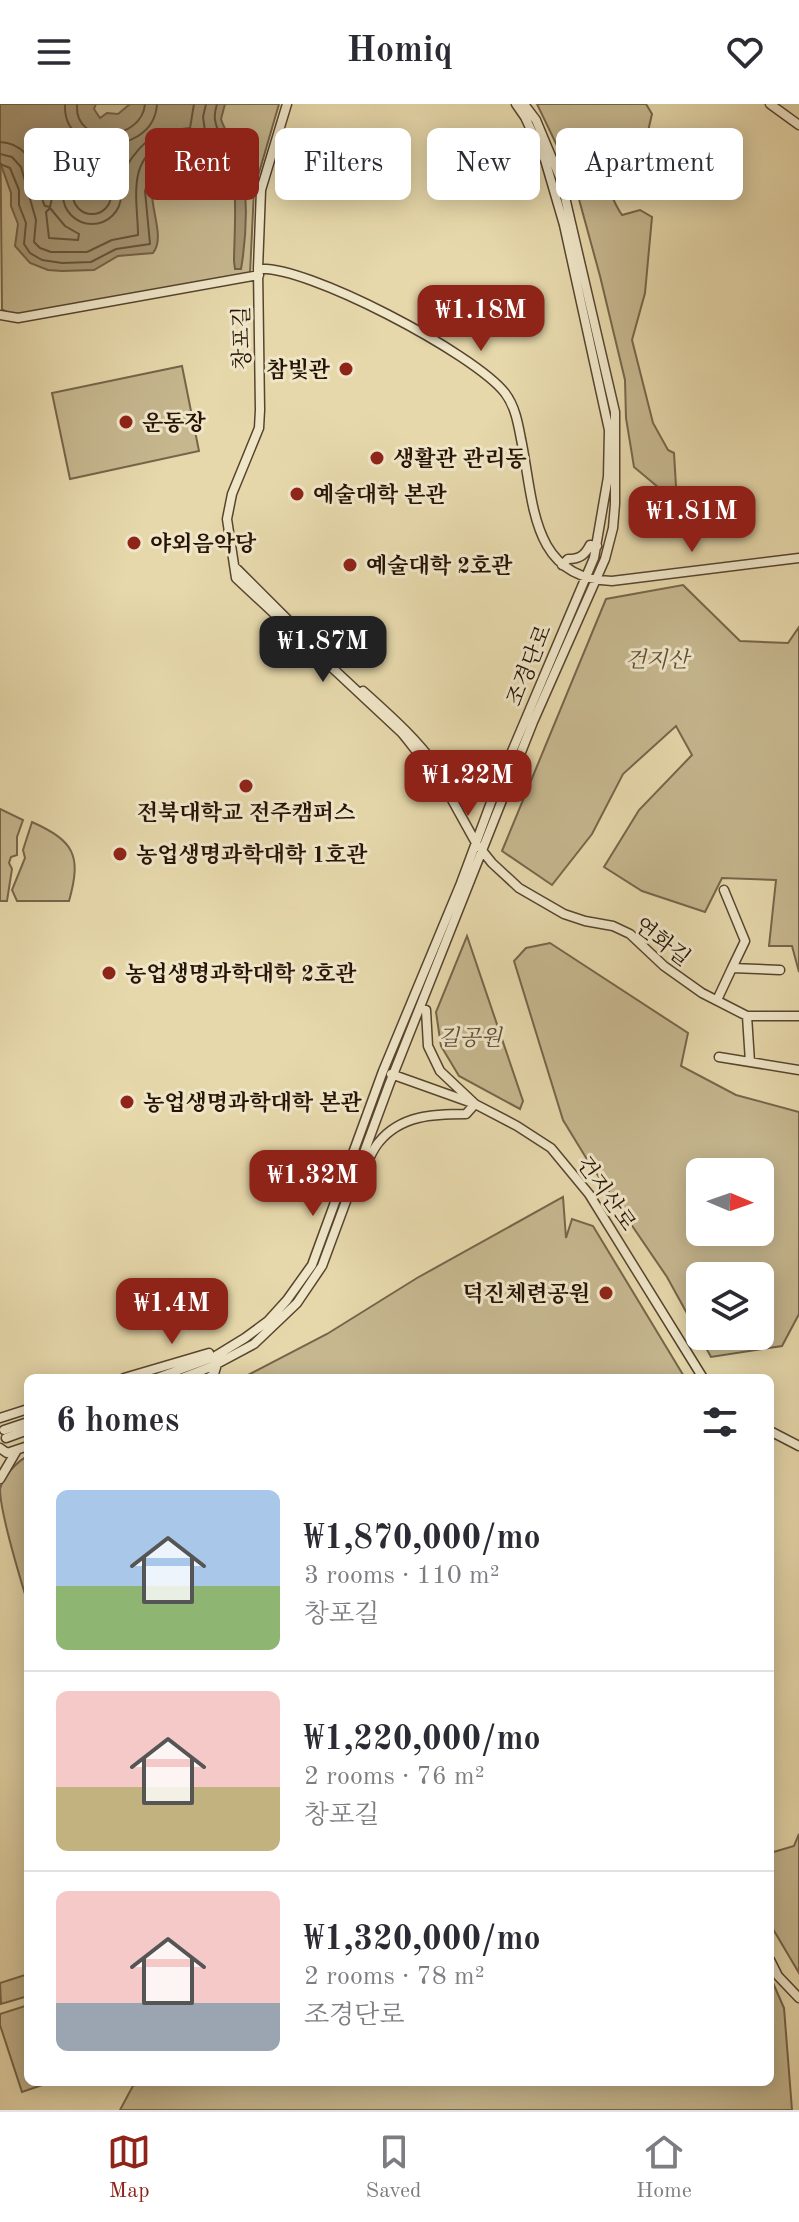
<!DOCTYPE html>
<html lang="en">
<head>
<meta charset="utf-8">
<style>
	:root { --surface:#fff; --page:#f2f2f3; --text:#2b2b33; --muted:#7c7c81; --line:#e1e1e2; --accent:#8f2418 }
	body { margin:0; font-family:"Old Standard TT","Noto Serif KR",serif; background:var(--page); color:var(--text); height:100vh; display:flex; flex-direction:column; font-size:30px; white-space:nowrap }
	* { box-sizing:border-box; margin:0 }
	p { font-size:26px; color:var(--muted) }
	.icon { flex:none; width:44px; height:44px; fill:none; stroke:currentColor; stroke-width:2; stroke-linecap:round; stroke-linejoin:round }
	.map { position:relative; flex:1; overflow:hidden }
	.panel { position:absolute; left:24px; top:1270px; width:750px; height:712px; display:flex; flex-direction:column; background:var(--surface); border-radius:12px; box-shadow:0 4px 20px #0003 }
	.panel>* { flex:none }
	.banner { position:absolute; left:24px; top:24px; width:752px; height:72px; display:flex; gap:16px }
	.needle { width:52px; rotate:92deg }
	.fabs { position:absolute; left:686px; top:1054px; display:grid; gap:16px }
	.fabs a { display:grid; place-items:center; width:88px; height:88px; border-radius:12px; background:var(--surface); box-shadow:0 4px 20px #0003; font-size:40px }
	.price { position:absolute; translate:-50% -68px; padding:0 18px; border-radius:16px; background:var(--accent); color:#fff; font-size:26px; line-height:52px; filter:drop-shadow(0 2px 4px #0008) }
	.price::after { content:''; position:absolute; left:50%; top:48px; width:24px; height:18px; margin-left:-12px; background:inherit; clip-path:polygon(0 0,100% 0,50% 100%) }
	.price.selected { background:#222; color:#fff }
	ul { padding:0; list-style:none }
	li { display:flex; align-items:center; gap:24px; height:200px; padding:0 32px }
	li+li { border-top:2px solid var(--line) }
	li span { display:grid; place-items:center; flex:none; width:224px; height:160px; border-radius:12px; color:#555 }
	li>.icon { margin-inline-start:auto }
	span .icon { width:96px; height:96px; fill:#fffc; stroke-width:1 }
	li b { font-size:34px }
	h2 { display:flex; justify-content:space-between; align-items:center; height:96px; padding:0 32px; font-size:34px }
	.chip { padding:0 28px; border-radius:12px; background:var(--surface); box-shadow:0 4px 20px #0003; font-size:28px; line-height:72px }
	.chip.selected { background:var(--accent); color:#fff }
	header { display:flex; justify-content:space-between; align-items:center; height:104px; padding:0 32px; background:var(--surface); font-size:36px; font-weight:800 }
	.dock { display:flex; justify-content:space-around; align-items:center; height:112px; border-top:2px solid var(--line); background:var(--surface); font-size:22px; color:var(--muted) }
	.dock a { display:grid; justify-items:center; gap:4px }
	.dock .selected { color:var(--accent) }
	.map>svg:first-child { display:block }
	.green { fill:#c6b78f; stroke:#76654a; stroke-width:2; fill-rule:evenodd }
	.water { fill:#a59573; stroke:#736147; stroke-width:2 }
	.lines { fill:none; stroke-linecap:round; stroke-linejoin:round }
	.shore { stroke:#66543c; stroke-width:2 }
	.minor-casing { stroke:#57442f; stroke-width:11 }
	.minor { stroke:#efe6c8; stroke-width:8 }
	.poi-dot { fill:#8f2418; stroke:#efe6c8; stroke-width:3 }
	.labels { text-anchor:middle; stroke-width:6; stroke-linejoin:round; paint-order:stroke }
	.street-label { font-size:22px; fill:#271306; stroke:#efe6c8 }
	.poi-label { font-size:22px; font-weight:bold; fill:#271306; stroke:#efe6c8; text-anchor:start }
	.park-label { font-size:22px; font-style:italic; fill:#5f4c36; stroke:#efe6c8 }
</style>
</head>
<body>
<header><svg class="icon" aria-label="menu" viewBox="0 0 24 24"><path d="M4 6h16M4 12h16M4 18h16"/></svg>Homiq<svg class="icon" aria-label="heart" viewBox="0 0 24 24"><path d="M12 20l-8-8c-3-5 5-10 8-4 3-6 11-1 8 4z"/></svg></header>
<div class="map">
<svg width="799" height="2006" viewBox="0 0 799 2006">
	<rect width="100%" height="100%" fill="#e6d8ab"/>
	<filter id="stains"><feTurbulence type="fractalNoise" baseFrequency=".0025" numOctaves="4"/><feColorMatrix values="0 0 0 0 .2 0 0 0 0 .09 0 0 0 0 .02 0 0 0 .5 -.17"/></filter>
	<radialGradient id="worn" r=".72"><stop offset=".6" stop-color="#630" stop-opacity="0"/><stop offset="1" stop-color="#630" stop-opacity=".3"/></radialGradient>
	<!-- green -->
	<path class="green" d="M0 0H279L254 86 250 170 22 210H10L2 205Z
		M537 0H646L652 10 643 49 618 37 593 38 587 50C606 67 608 91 622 111L640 106 652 113 645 189 632 236 653 319 668 346 674 349 677 399 634 363 626 314 625 276 600 172 574 77Z
		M182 262 199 347 70 375 52 289Z
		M683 481 740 537 788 539 799 523V868L792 842H769L776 776 722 774 705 808 642 787 604 763 639 706 692 651 676 622 623 670 592 730 552 781 502 747 606 495Z
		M0 705 23 716 17 733V751L11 753 9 759 12 765 7 797H0Z
		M32 718C74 737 82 751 69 797H17L12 786 25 754 23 746Z
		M467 832 523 997 520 1005 459 972 441 942 436 908Z
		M550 839 688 929 681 962 736 991 799 1008V1210L782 1242 711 1253 667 1173 588 1057 563 1016 514 857 526 844ZM700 1068H760V1128H700ZM700 1172H760V1232H700Z
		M563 1093 566 1134 572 1115 593 1122 685 1274H242L327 1230 417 1174Z
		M28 1352V1500C20 1474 0 1409 0 1385 3 1373 17 1357 28 1352Z
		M799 1730V1869L770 1820V1749L794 1742Z
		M28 1870V1892L1 1900 0 1879Z
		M770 1872 784 1904 792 2006H120L135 1978H770Z
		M28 1901V1978H51L22 1988 0 1921V1910Z"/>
	<!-- water -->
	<path class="water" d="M0 0H96L94 5 100 14 107 9 118 10 130 0H225L221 15C224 27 234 36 238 49 249 84 247 130 241 165H235L234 157C234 136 239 72 228 55 227 54 219 48 218 48 201 60 174 48 159 65 139 89 169 129 153 149L118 152 94 166 62 167 48 166 30 159 15 142 18 120 11 102V89L0 58Z"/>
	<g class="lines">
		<!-- shore -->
		<path class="shore" d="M77 0C74 44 142 37 145 0
			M157 0C155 31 128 39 102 44L101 50 126 63C144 33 157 28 190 24L194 0
			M0 38C25 39 36 61 41 83 42 91 41 95 45 102L50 103C55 83 52 63 75 53 82 50 88 50 93 46 80 30 64 27 65 0
			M0 50 12 53 21 63 36 116 34 138 40 144 51 148H87L112 136 138 131C138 99 125 51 168 39 181 36 194 38 206 34L203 13 206 0
			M0 60 10 64 19 86V101L26 119 24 140 30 149 42 156 62 159 91 158 116 145 150 140 145 87 153 61 169 49 207 45 220 39C222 25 210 22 217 0
			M63 91a29 29 0 1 1 58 0a29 29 0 1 1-58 0Z
			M73 91a19 19 0 1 1 38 0a19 19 0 1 1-38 0Z
			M50 104 65 122 79 130 78 136 49 134 46 108Z"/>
		<defs>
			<path id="minor" d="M287 0 261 86 258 165 260 306 259 324 232 390 227 415 236 474 402 629C410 638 434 672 440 674
				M770 0 799 21
				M258 165C305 160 475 250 505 289 515 302 518 319 521 335 534 396 530 475 612 477L799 454
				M0 211 18 214 259 171
				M562 461 568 455C580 455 585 451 590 441L597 442
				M237 465 315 543
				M363 587C392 613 419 637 441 669L440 674 476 739 492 759 519 784 564 810 585 817 613 822 630 830 664 862 702 889 747 912H799
				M724 786 745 837 732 864
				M717 896 732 864 780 866
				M747 912 750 958
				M719 953 799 966
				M391 970 475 1000 517 1022 551 1044 589 1090 703 1274
				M363 1065C369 1057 372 1046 379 1038 401 1011 434 1010 466 1010L475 1000 440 967 428 942 426 906 420 904
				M124 1274 209 1249
				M157 1274 214 1253 245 1234 268 1217 287 1196 312 1161 383 967 461 779 496 685 594 454 608 373 609 326 564 121 545 56 525 13 516 0
				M182 1274 213 1262 254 1240 297 1199 322 1162 389 981 533 618 605 455 613 424 615 400V308L561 76 536 16 524 0
				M208 1274 214 1270 217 1260
				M0 1314 28 1305
				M4 1326 28 1318
				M770 1327 799 1342
				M6 1334 28 1326
				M0 1344 7 1349 28 1342
				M0 1375 17 1346
				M770 1856 778 1872 799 1894"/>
		</defs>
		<!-- minor casing -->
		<use href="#minor" class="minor-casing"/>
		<!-- minor -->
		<use href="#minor" class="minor"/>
	</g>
	<!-- markers -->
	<g class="poi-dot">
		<circle cx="346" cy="265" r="8"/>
		<circle cx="126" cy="318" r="8"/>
		<circle cx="377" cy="354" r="8"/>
		<circle cx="297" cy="390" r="8"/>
		<circle cx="134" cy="439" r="8"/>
		<circle cx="350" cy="461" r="8"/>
		<circle cx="246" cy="682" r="8"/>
		<circle cx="120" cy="750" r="8"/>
		<circle cx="109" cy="869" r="8"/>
		<circle cx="127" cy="998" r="8"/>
		<circle cx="606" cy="1189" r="8"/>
	</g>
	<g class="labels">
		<!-- street labels -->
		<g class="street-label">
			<text transform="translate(241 234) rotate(-91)" y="8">창포길</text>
			<text transform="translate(528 561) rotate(-68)" y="8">조경단로</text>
			<text transform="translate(663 837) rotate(38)" y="8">연화길</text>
			<text transform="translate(607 1089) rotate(55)" y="8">건지산로</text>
		</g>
		<!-- poi labels -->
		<g class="poi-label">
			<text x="330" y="273" text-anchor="end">참빛관</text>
			<text x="142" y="326">운동장</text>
			<text x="393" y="362">생활관 관리동</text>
			<text x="313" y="398">예술대학 본관</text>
			<text x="150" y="447">야외음악당</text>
			<text x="366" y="469">예술대학 2호관</text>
			<text x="246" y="716" text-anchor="middle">전북대학교 전주캠퍼스</text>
			<text x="136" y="758">농업생명과학대학 1호관</text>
			<text x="125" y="877">농업생명과학대학 2호관</text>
			<text x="143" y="1006">농업생명과학대학 본관</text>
			<text x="590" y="1197" text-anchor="end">덕진체련공원</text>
		</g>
		<!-- park labels -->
		<g class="park-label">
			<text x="657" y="563">건지산</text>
			<text x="470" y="941">길공원</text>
		</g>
	</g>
	<rect width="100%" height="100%" filter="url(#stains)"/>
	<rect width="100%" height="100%" fill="url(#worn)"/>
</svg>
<div class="fabs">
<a><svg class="needle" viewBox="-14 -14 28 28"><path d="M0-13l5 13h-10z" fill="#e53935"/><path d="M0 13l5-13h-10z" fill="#7c7c81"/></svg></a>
<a><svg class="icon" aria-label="layers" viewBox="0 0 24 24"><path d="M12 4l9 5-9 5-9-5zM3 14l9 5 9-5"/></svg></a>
</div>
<b class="price" style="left:481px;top:249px">₩1.18M</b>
<b class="price" style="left:692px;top:450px">₩1.81M</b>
<b class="price selected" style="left:323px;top:580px">₩1.87M</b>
<b class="price" style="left:468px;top:714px">₩1.22M</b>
<b class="price" style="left:313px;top:1114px">₩1.32M</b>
<b class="price" style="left:172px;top:1242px">₩1.4M</b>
<div class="banner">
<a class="chip">Buy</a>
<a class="chip selected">Rent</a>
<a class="chip">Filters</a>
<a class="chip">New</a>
<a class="chip">Apartment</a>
</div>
<section class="panel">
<h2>6 homes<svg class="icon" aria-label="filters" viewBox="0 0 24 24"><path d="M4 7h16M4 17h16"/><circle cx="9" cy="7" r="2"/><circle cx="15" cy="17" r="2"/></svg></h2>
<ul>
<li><span style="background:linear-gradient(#a9c7e8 60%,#8fb573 0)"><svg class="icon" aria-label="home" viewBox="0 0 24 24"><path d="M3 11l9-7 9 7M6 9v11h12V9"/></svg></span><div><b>₩1,870,000/mo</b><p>3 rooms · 110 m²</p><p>창포길</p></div></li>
<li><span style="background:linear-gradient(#f6c9c9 60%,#c2b280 0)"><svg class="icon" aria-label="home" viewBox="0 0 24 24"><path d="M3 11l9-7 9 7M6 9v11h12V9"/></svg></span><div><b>₩1,220,000/mo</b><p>2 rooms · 76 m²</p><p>창포길</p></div></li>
<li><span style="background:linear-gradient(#f6c9c9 70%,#9aa5b1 0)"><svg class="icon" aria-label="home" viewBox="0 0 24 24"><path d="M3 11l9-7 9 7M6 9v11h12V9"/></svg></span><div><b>₩1,320,000/mo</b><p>2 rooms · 78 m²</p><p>조경단로</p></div></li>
</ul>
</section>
</div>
<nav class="dock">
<a class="selected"><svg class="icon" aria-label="map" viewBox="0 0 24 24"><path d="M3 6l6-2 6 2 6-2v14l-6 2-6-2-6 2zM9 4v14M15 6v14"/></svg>Map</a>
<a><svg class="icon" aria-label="saved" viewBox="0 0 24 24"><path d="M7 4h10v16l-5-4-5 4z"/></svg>Saved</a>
<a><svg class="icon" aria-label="home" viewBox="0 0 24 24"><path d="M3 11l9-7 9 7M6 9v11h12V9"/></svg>Home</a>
</nav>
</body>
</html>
